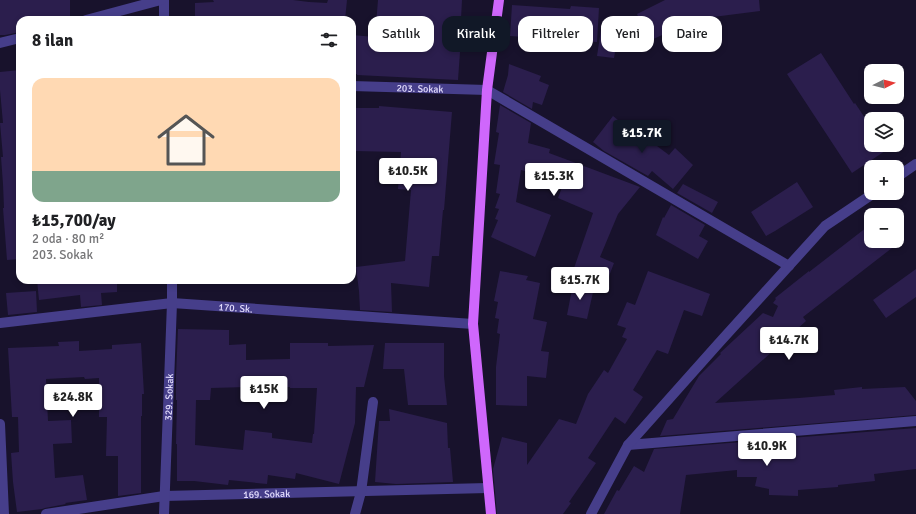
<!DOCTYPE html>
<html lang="tr">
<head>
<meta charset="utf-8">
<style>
	:root { --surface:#fff; --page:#f2f2f2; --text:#202124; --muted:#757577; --line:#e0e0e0; --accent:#111827 }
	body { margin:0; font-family:Signika,sans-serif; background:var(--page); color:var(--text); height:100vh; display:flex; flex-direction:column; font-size:15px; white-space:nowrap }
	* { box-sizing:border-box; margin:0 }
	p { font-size:13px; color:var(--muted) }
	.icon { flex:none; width:22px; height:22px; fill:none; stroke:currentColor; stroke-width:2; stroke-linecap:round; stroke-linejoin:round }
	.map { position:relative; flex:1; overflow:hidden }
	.drawer { position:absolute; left:16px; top:16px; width:340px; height:268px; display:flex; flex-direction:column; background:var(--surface); border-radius:12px; box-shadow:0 2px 6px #0003 }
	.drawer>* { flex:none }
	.hud { position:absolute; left:368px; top:16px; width:380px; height:36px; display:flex; gap:8px }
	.needle { width:26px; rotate:84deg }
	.tools { position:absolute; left:864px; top:64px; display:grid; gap:8px }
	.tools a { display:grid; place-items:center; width:40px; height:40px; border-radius:8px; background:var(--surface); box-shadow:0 2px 6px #0003; font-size:20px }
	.price { position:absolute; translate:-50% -34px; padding:0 9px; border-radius:4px; background:#fff; color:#222; font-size:13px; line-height:26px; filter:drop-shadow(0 1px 2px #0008) }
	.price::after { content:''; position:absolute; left:50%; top:24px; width:12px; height:9px; margin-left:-6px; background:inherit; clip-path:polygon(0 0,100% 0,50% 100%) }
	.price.on { background:var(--accent); color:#fff }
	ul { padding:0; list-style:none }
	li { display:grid; align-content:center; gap:8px; height:212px; padding:0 16px }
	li+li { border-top:1px solid var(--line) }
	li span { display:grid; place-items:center; height:124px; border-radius:12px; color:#555 }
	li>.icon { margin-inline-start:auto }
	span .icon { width:72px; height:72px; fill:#fffc; stroke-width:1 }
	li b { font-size:17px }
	h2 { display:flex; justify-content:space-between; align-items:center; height:48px; padding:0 16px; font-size:17px }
	.pill { padding:0 14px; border-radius:12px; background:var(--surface); box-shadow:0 2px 6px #0003; font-size:14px; line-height:36px }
	.pill.on { background:var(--accent); color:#fff }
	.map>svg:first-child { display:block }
	.building { fill:#2b1e4d; fill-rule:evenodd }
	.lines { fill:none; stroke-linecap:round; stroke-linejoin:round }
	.minor { stroke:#463e8a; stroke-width:10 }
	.major { stroke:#cf67fc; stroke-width:10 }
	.labels { text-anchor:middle; stroke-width:4; stroke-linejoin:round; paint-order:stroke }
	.street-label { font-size:10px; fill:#e4defe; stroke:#18122c }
</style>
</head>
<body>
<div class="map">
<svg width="916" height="514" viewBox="0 0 916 514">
	<rect width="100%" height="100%" fill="#18122c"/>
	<!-- building -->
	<path class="building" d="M0 0H70V19L20 20V32L5 35H0Z
		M213 0H293L309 2 327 3 328 0H347L345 20H253L252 18 232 20H195V3L214 2Z
		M378 0H462L461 19H464L462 52H460L458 80 357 75V74H352V35L375 37Z
		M665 0H759L760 11 713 17V18L674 37 671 31 649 41 648 39 616 46 614 58 597 56 601 30 641 23 637 14Z
		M512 5 570 9 571 6 599 8 597 42 510 36Z
		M821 53 854 104 855 103 871 127V145H894L852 173 787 74Z
		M509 64 541 76 539 81 549 85 542 105 533 102 532 109 503 92 508 75Z
		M20 70V259L7 260 3 208H4L3 184 1 157H3L0 123H3L0 90V72Z
		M500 105 531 123 528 143 550 149 549 153 640 187 618 214 600 257 614 263 606 284 596 280 595 283 575 275 576 272 573 271 593 213 558 198 564 182 521 170 516 202 551 215 535 257 491 237 498 220 495 219 499 209 495 208 500 194 496 193 500 165 494 164 499 133 496 132Z
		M379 106 452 112 444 210H443L439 256H432L429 287 391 283 392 312 360 310 359 291 356 267 405 261 411 190 398 189 401 152 354 151 355 108H379Z
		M613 116 650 146 653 143 669 155 675 148 693 165 673 189 652 171 648 176 604 151 593 142Z
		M797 182 813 207 775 231 766 236 751 212Z
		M683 184 718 202 712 213 677 193Z
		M671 205 705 225 699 236 708 241 698 259 656 235 663 217 664 218Z
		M871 224V241H901L803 317 806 321 715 403 799 398 835 395 834 390 862 387V389L905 387 916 401V415L660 436 667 420 673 419 699 376 721 354 720 353 763 313 773 317 778 306 773 303 776 299 775 298 809 271V272Z
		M916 269V297L886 318 873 300Z
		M500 271 528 276 526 280 540 283 533 319 547 322 541 351 549 352 546 378 527 376V406L496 405V367L500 334 497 333 499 319 495 318 498 302 494 301Z
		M648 271 710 294 702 316 684 310 668 354 657 350 633 390 643 397 625 424 615 417 588 458 596 463 569 502 571 503 563 514H497L493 469 502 437 527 443V465L559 419 576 424 588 394 604 370 608 373 627 339 622 337 626 328 617 325 627 302 635 305Z
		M37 280H117V292L101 293 102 305 81 307 80 295 39 300Z
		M573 284 594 288 587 319 567 315Z
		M36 291 37 312 8 315 6 293Z
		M178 329 229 330V345L246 344V360L290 359V343H328V346L374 345 364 387H356L355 423 339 484 296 473 295 479 268 475 267 484 229 480 228 485 194 481H177V444H176L177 400H176V376ZM247 387H290V388H317L314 434H313L312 443 272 438V433L245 430 243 450 195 445 196 400H210L211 388Z
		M79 341V351L112 349V345L141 343 144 394H142V416H141V493L118 496V456H106L107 417H99V378L85 379 84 377 46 379 48 421 71 420 72 443 53 444 55 478 83 475 87 500 65 503 66 504 45 508 42 509 17 512 13 482 11 453 19 452 18 417H12L8 348 59 346 58 342Z
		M385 343H444V376L447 405H408L404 369H383Z
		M389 409 447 423 448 448H450L453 482 396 484 375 482 379 421H390Z
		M916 428V469L874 474 875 481 838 485V487L798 490V496L769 495V489L755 486 757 477H737V470L686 475 680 514H604L617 490 619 491 634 466 644 472 654 449Z"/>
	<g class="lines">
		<!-- minor -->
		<g class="minor">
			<path d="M164 0V20"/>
			<path d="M86 20 161 0"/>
			<path d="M0 43 20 38"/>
			<path id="s1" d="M352 86 487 90 789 266"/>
			<path d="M897 177 916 164"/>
			<path id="s2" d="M0 323 172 303 473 324"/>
			<path d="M0 424 4 514"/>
			<path d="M628 445 916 421"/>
			<path id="s3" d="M46 514 164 496 488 488"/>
			<path id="s4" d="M164 514 172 303V280"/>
			<path d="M355 514 361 492 373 402"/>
			<path d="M591 514 628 445 718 344 825 226 874 193"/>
		</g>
		<!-- major -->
		<path class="major" d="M491 514 473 324 487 90 499 0"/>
	</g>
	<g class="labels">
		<!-- street labels -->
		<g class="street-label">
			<text dy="4" stroke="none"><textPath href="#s1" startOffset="68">203. Sokak</textPath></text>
			<text dy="4" stroke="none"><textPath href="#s2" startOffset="237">170. Sk.</textPath></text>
			<text dy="4" stroke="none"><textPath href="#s4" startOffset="117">329. Sokak</textPath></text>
			<text dy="4" stroke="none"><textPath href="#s3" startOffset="222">169. Sokak</textPath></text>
		</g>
	</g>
</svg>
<div class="tools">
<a><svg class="needle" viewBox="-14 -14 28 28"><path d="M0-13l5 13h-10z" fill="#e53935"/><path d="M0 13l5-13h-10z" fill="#757577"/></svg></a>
<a><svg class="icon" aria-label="layers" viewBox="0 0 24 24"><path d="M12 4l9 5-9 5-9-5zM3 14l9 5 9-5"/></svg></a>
<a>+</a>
<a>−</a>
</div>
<b class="price on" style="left:642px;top:154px">₺15.7K</b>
<b class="price" style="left:408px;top:192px">₺10.5K</b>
<b class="price" style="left:554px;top:197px">₺15.3K</b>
<b class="price" style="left:580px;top:301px">₺15.7K</b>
<b class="price" style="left:789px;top:361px">₺14.7K</b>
<b class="price" style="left:264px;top:410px">₺15K</b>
<b class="price" style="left:73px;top:418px">₺24.8K</b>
<b class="price" style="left:767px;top:467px">₺10.9K</b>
<div class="hud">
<a class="pill">Satılık</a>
<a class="pill on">Kiralık</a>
<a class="pill">Filtreler</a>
<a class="pill">Yeni</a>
<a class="pill">Daire</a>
</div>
<section class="drawer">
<h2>8 ilan<svg class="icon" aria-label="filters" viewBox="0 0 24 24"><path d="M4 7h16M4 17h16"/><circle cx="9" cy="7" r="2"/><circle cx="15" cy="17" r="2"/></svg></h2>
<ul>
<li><span style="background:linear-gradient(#ffd9b3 75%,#7fa58c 0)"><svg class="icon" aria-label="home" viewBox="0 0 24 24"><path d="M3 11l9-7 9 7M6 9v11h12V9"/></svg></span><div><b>₺15,700/ay</b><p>2 oda · 80 m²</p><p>203. Sokak</p></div></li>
</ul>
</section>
</div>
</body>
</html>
